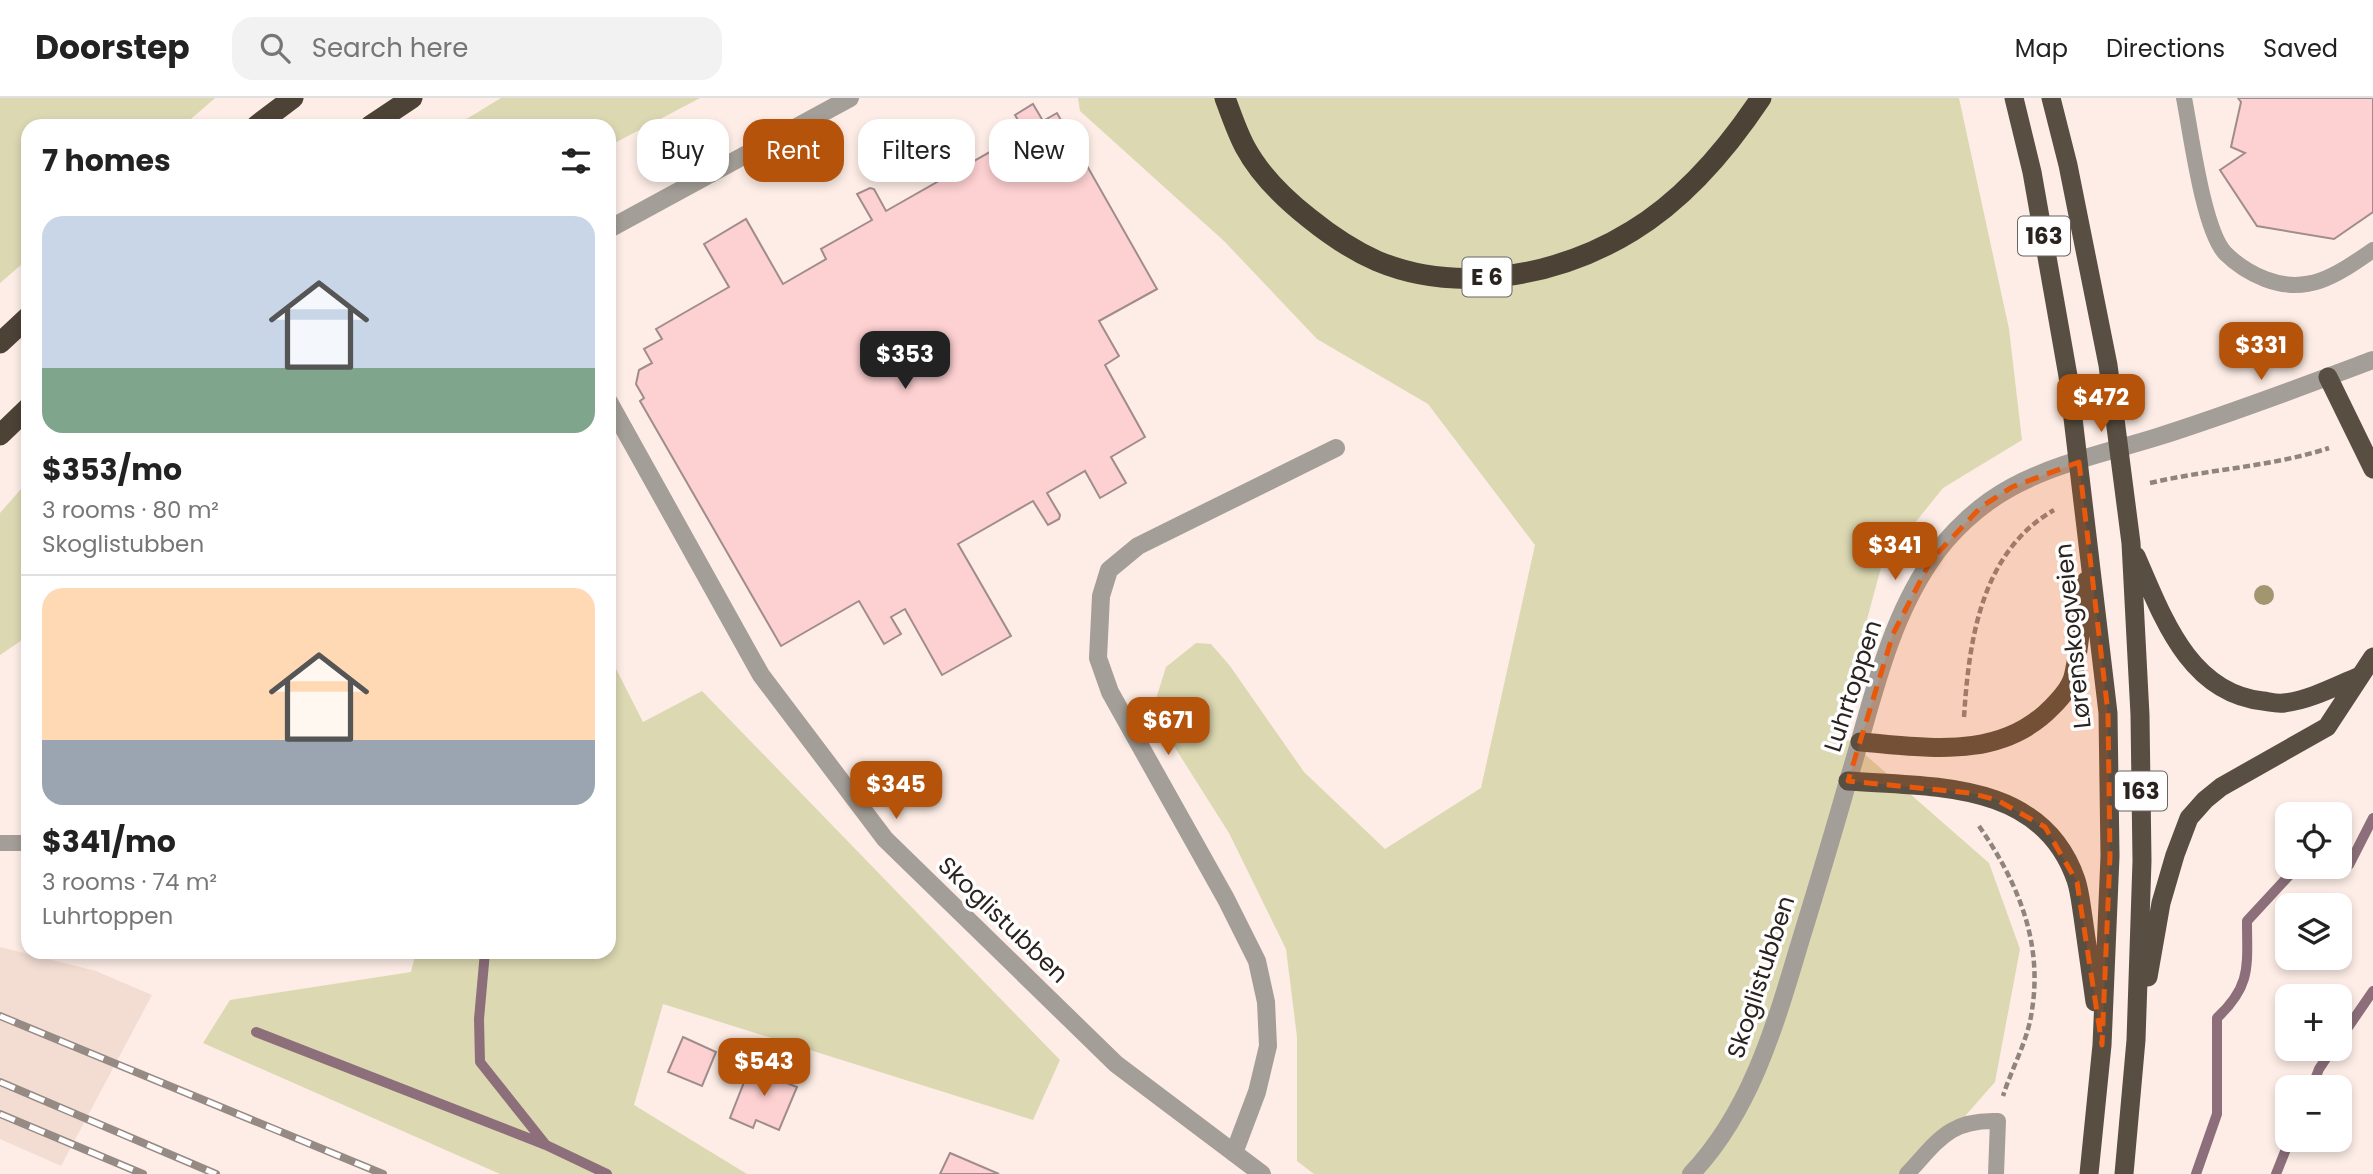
<!DOCTYPE html>
<html lang="en">
<head>
<meta charset="utf-8">
<style>
	:root { --surface:#fff; --page:#f2f2f2; --text:#222; --muted:#767676; --line:#e0e0e0; --accent:#b45309 }
	body { margin:0; font-family:Poppins,sans-serif; background:var(--page); color:var(--text); height:100vh; display:flex; flex-direction:column; font-size:26px; white-space:nowrap }
	* { box-sizing:border-box; margin:0 }
	p { font-size:23px; color:var(--muted) }
	.icon { flex:none; width:38px; height:38px; fill:none; stroke:currentColor; stroke-width:2; stroke-linecap:round; stroke-linejoin:round }
	.map { position:relative; flex:1; overflow:hidden }
	.drawer { position:absolute; left:21px; top:21px; width:595px; height:840px; display:flex; flex-direction:column; background:var(--surface); border-radius:21px; box-shadow:0 4px 10px #0003 }
	.drawer>* { flex:none }
	.top-card { position:absolute; left:637px; top:21px; width:665px; height:63px; display:flex; gap:14px }
	.controls { position:absolute; left:2275px; top:704px; display:grid; gap:14px }
	.controls a { display:grid; place-items:center; width:77px; height:77px; border-radius:14px; background:var(--surface); box-shadow:0 4px 10px #0003; font-size:35px }
	.price { position:absolute; translate:-50% -60px; padding:0 16px; border-radius:14px; background:var(--accent); color:#fff; font-size:23px; line-height:46px; filter:drop-shadow(0 2px 4px #0008) }
	.price::after { content:''; position:absolute; left:50%; top:42px; width:21px; height:16px; margin-left:-10px; background:inherit; clip-path:polygon(0 0,100% 0,50% 100%) }
	.price.selected { background:#222; color:#fff }
	ul { padding:0; list-style:none }
	li { display:grid; align-content:center; gap:14px; height:371px; padding:0 21px }
	li+li { border-top:2px solid var(--line) }
	li span { display:grid; place-items:center; height:217px; border-radius:21px; color:#555 }
	li>.icon { margin-inline-start:auto }
	span .icon { width:126px; height:126px; fill:#fffc; stroke-width:1 }
	li b { font-size:30px }
	h2 { display:flex; justify-content:space-between; align-items:center; height:84px; padding:0 21px; font-size:30px }
	.chip { padding:0 24px; border-radius:21px; background:var(--surface); box-shadow:0 4px 10px #0003; font-size:24px; line-height:63px }
	.chip.selected { background:var(--accent); color:#fff }
	header { display:flex; align-items:center; gap:42px; box-sizing:border-box; height:98px; padding:0 35px; background:var(--surface); border-bottom:2px solid var(--line) }
	header strong { font-size:33px }
	nav { display:flex; gap:38px; margin-inline-start:auto; font-size:24px }
	.search { width:490px; height:63px; background:var(--page); display:flex; align-items:center; gap:18px; box-sizing:border-box; padding:0 24px; border-radius:21px; color:var(--muted); font-size:26px }
	.map>svg:first-child { display:block }
	.built { fill:#f3ddd3 }
	.green { fill:#dcd8b2 }
	.lines { fill:none; stroke-linecap:round; stroke-linejoin:round }
	.stream { stroke:#8c6f7a; stroke-width:10 }
	.building { fill:#fdd0d1; stroke:#a08c8c; stroke-width:2 }
	.path { stroke:#90847f; stroke-width:4.5; stroke-dasharray:7 3.5; stroke-linecap:butt }
	.service { stroke:#a39e97; stroke-width:16 }
	.minor { stroke:#a39e97; stroke-width:18 }
	.tertiary { stroke:#a39e97; stroke-width:18 }
	.trunk { stroke:#584e42; stroke-width:19 }
	.motorway { stroke:#4c4235; stroke-width:21 }
	.rail-casing { stroke:#968a84; stroke-width:8 }
	.rail { stroke:#fefefe; stroke-width:5; stroke-dasharray:16; stroke-linecap:butt }
	.tree { fill:#a1966f }
	.marked { fill:#e8590c; fill-opacity:0.2; stroke:#e8590c; stroke-width:5; stroke-dasharray:14 9; stroke-linejoin:round }
	.labels { text-anchor:middle; stroke-width:7; stroke-linejoin:round; paint-order:stroke }
	.shield { fill:#fefefe; stroke:#696461; stroke-width:2 }
	.shield-label { font-size:23px; font-weight:bold; fill:#29221e }
	.street-label { font-size:24px; fill:#29221e; stroke:#fefefe }
</style>
</head>
<body>
<header>
<strong>Doorstep</strong>
<div class="search"><svg class="icon" aria-label="search" viewBox="0 0 24 24"><circle cx="10" cy="10" r="6"/><path d="M15 15l6 6"/></svg>Search here</div>
<nav><a>Map</a><a>Directions</a><a>Saved</a></nav>
</header>
<div class="map">
<svg width="2373" height="1076" viewBox="0 0 2373 1076">
	<rect width="100%" height="100%" fill="#fdede6"/>
	<!-- built -->
	<path class="built" d="M0 849 96 873 152 897 61 1068 0 1041Z"/>
	<!-- green -->
	<path class="green" d="M0 0H215L183 28H28V161L0 185Z
		M501 0H700L609 48V28H455Z
		M1078 0H1959L2009 231 2022 342 1943 390 1882 466 1837 632 1989 765 2020 851 1995 984 1937 1050 1911 1076H1314L1297 1063V939L1286 851 1229 735 1160 626 1155 604 1166 569 1196 545 1211 546 1230 568 1304 674 1385 751 1481 690 1535 447 1428 306 1317 241 1224 143 1080 13Z
		M28 383V538L0 557V415Z
		M609 557 643 624 702 593 1060 962 1033 1022 663 906 634 1007 747 1076H500L203 945 230 902 411 874 416 854H609Z"/>
	<g class="lines">
		<!-- stream -->
		<path class="stream" d="M2340 767H2349L2373 720
			M485 854 479 921 480 964 546 1047 607 1076
			M256 934 546 1047
			M2340 941 2373 893
			M2312 989 2319 971 2333 950
			M2196 1076 2217 1016V920C2252 887 2247 868 2247 823L2296 770 2324 768
			M2276 1076 2290 1041"/>
	</g>
	<!-- building -->
	<path class="building" d="M2238 0H2373V114L2334 141 2257 128 2220 72 2245 55 2231 49 2241 4Z
		M1033 6 1043 23 1057 15 1157 191 1099 223 1119 258 1105 267 1145 339 1111 359 1126 385 1100 400 1085 373 1047 395 1060 417 1059 421 1048 427 1033 403 958 446 1011 538 942 577 905 511 891 519 901 536 884 546 859 503 781 548 640 303 644 300 636 286 639 272 652 265 644 251 662 241 656 231 729 189 704 146 746 121 783 186 826 161 821 151 872 122 857 96 870 90 874 91 886 113 1025 34 1015 17Z
		M683 939 716 954 702 988 668 974Z
		M764 964 783 972 779 982 797 989 779 1032 756 1022 753 1030 730 1020 750 969 760 974Z
		M950 1055 999 1076H940Z"/>
	<g class="lines">
		<!-- path -->
		<path class="path" d="M2150 385C2209 371 2271 369 2329 350
			M1964 619C1969 542 1981 454 2054 412
			M1979 728C2017 783 2043 843 2032 912 2028 943 2012 969 2003 998"/>
		<!-- service -->
		<path class="service" d="M2184 0C2191 35 2203 131 2225 155 2237 167 2250 175 2265 181 2309 198 2338 176 2373 152
			M0 745H28
			M1907 1076C1938 1043 1949 1021 1998 1023L1996 1076"/>
		<!-- minor -->
		<path class="minor" d="M609 131 850 0
			M609 304 761 577 885 741 1116 966 1262 1076
			M1234 1055 1257 994 1268 948 1266 904 1257 863 1226 801 1110 594 1098 560 1101 498 1109 472 1138 448 1336 350
			M1691 1076C1752 1012 1776 924 1801 841 1817 789 1833 736 1848 683"/>
		<!-- tertiary -->
		<path class="tertiary" d="M1848 683C1871 609 1886 529 1930 464 1949 435 1980 406 2012 389 2056 365 2109 354 2157 339 2230 316 2301 289 2373 262"/>
		<!-- trunk -->
		<path class="trunk" d="M2014 0 2032 74 2068 278 2108 615 2110 758 2102 947 2089 1076
			M2051 0 2068 67 2108 267 2131 445 2140 617 2142 763 2136 942 2124 1076
			M2328 279 2373 371
			M2136 458C2162 517 2188 595 2263 603 2270 604 2277 606 2284 605 2310 602 2336 588 2360 578
			M1860 644C1927 649 2000 663 2052 609 2060 601 2070 590 2073 579 2080 552 2082 512 2086 483
			M1848 683C1935 689 2042 683 2076 782 2080 794 2081 807 2083 819 2087 848 2091 876 2095 904
			M2148 879 2161 805 2175 757 2189 720 2205 702 2221 689 2327 629 2373 559"/>
		<!-- motorway -->
		<path class="motorway" d="M1225 0C1231 16 1237 34 1245 49 1260 77 1285 101 1309 120 1330 137 1352 152 1377 163 1458 197 1559 178 1632 133 1685 101 1727 51 1761 0
			M256 28 293 0
			M370 28 412 0
			M0 245 28 219
			M0 337 28 310"/>
		<defs>
			<path id="rail" d="M0 918 383 1076
				M0 984 216 1076
				M0 1016 143 1076"/>
		</defs>
		<!-- rail casing -->
		<use href="#rail" class="rail-casing"/>
		<!-- rail -->
		<use href="#rail" class="rail"/>
	</g>
	<!-- trees -->
	<circle class="tree" cx="2264" cy="497" r="10"/>
	<!-- marked area -->
	<path class="marked" d="M2079 364 2108 615 2110 758 2102 947 2077 784 2045 729 1997 702 1970 695 1848 683 1893 536 1931 462 1981 409 2012 389Z"/>
	<g class="labels">
		<!-- shield labels -->
		<g class="shield">
			<rect x="2018" y="118.5" width="52" height="39" rx="5"/>
			<rect x="1462.5" y="159.5" width="49" height="39" rx="5"/>
			<rect x="2115" y="673.5" width="52" height="39" rx="5"/>
		</g>
		<g class="shield-label">
			<text x="2044" y="146">163</text>
			<text x="1487" y="187">E 6</text>
			<text x="2141" y="701">163</text>
		</g>
		<!-- street labels -->
		<g class="street-label">
			<text transform="translate(2073 538) rotate(-96)" y="8">Lørenskogveien</text>
			<text transform="translate(1853 588) rotate(-72)" y="8">Luhrtoppen</text>
			<text transform="translate(1003 822) rotate(44)" y="8">Skoglistubben</text>
			<text transform="translate(1761 879) rotate(-72)" y="8">Skoglistubben</text>
		</g>
	</g>
</svg>
<div class="controls">
<a><svg class="icon" aria-label="locate" viewBox="0 0 24 24"><circle cx="12" cy="12" r="6"/><path d="M12 2v4M12 18v4M2 12h4M18 12h4"/></svg></a>
<a><svg class="icon" aria-label="layers" viewBox="0 0 24 24"><path d="M12 4l9 5-9 5-9-5zM3 14l9 5 9-5"/></svg></a>
<a>+</a>
<a>−</a>
</div>
<b class="price" style="left:2261px;top:284px">$331</b>
<b class="price selected" style="left:905px;top:293px">$353</b>
<b class="price" style="left:2101px;top:336px">$472</b>
<b class="price" style="left:1895px;top:484px">$341</b>
<b class="price" style="left:1168px;top:659px">$671</b>
<b class="price" style="left:896px;top:723px">$345</b>
<b class="price" style="left:764px;top:1000px">$543</b>
<div class="top-card">
<a class="chip">Buy</a>
<a class="chip selected">Rent</a>
<a class="chip">Filters</a>
<a class="chip">New</a>
</div>
<section class="drawer">
<h2>7 homes<svg class="icon" aria-label="filters" viewBox="0 0 24 24"><path d="M4 7h16M4 17h16"/><circle cx="9" cy="7" r="2"/><circle cx="15" cy="17" r="2"/></svg></h2>
<ul>
<li><span style="background:linear-gradient(#c9d6e8 70%,#7fa58c 0)"><svg class="icon" aria-label="home" viewBox="0 0 24 24"><path d="M3 11l9-7 9 7M6 9v11h12V9"/></svg></span><div><b>$353/mo</b><p>3 rooms · 80 m²</p><p>Skoglistubben</p></div></li>
<li><span style="background:linear-gradient(#ffd9b3 70%,#9aa5b1 0)"><svg class="icon" aria-label="home" viewBox="0 0 24 24"><path d="M3 11l9-7 9 7M6 9v11h12V9"/></svg></span><div><b>$341/mo</b><p>3 rooms · 74 m²</p><p>Luhrtoppen</p></div></li>
</ul>
</section>
</div>
</body>
</html>
